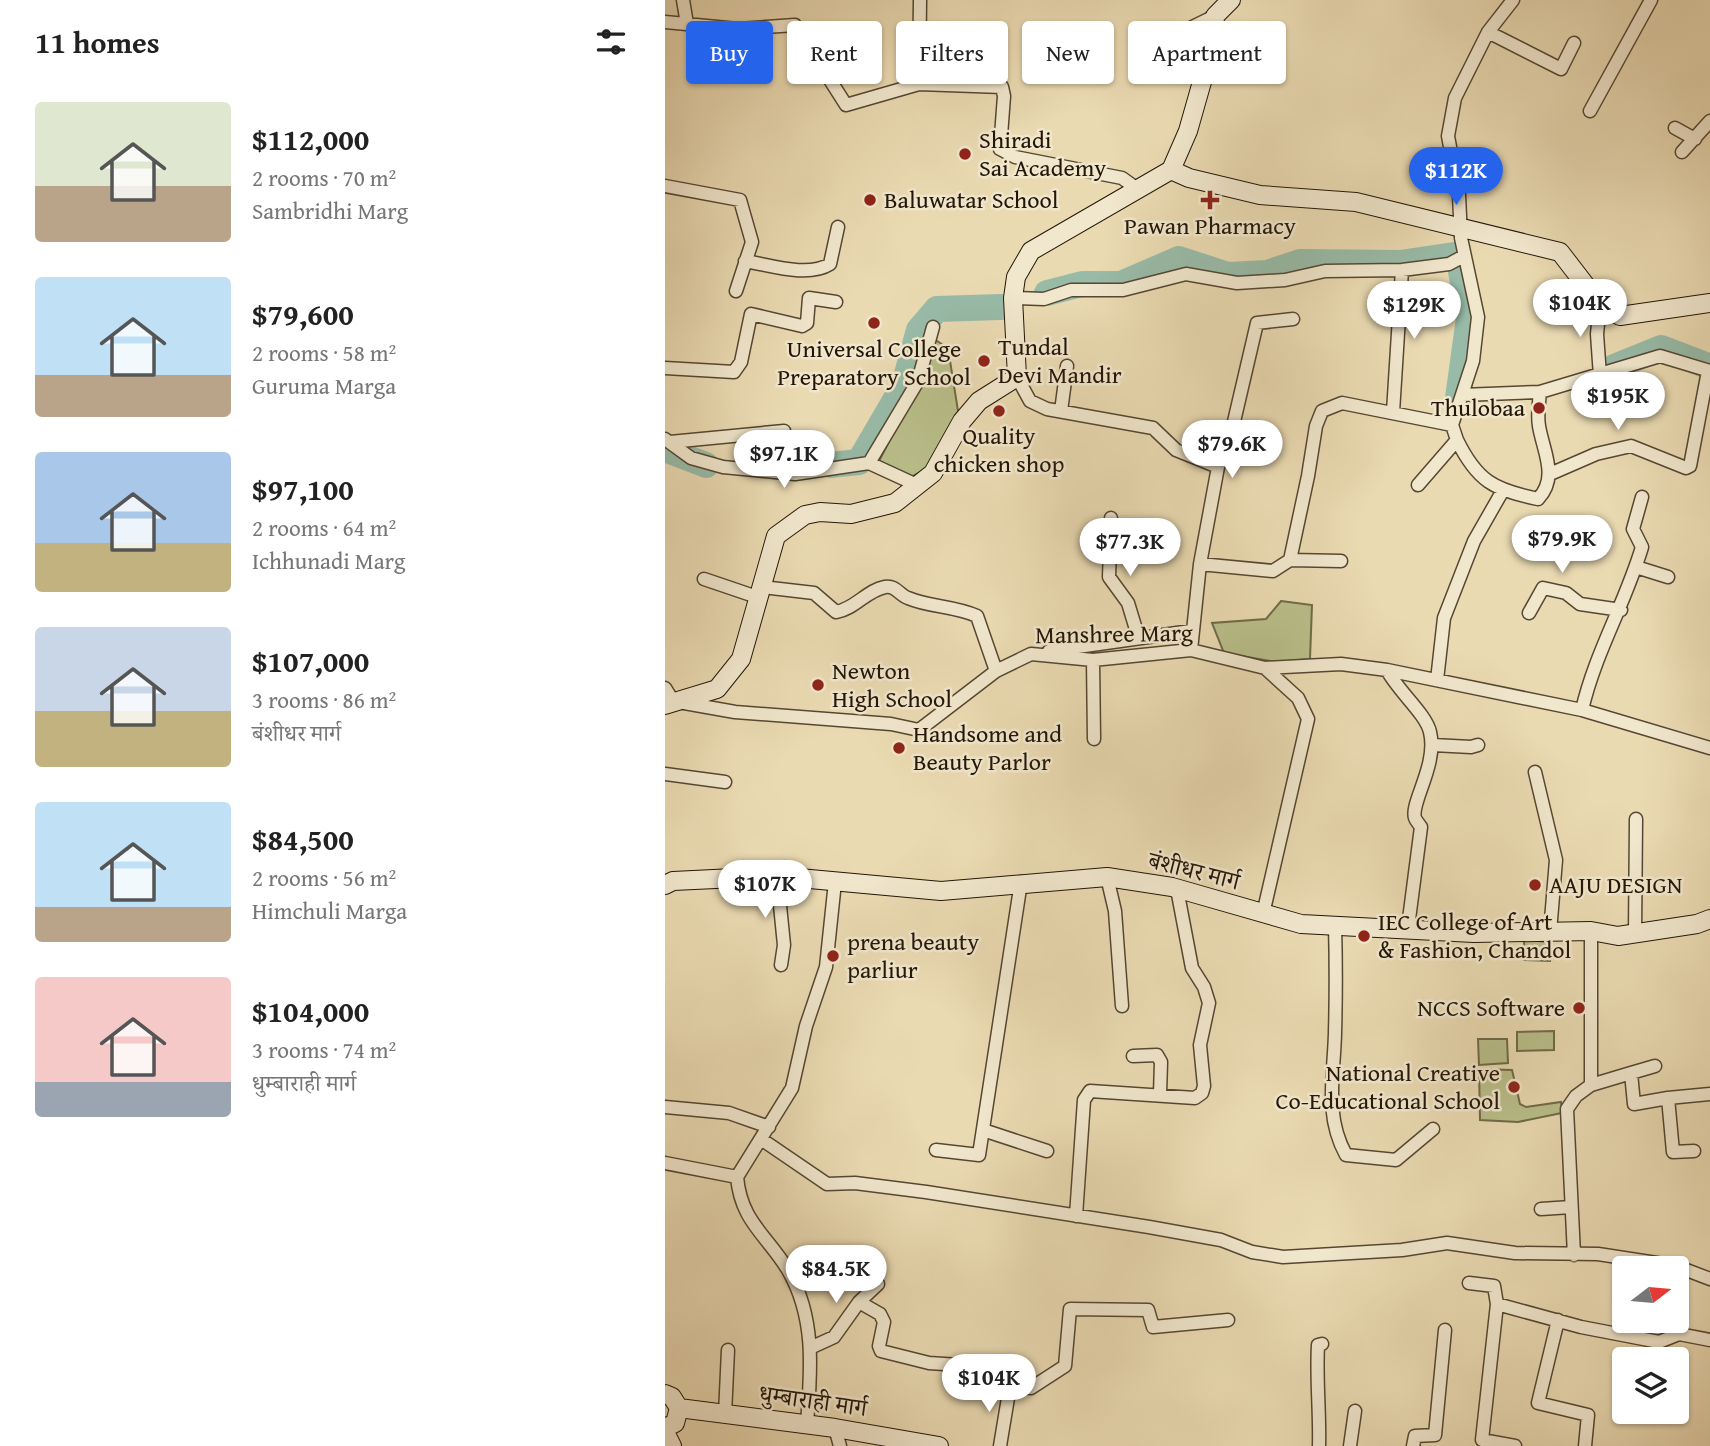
<!DOCTYPE html>
<html lang="en">
<head>
<meta charset="utf-8">
<style>
	:root { --surface:#fff; --page:#f6f6f6; --text:#222; --muted:#767676; --accent:#2563eb }
	body { margin:0; font-family:"Gentium Book Plus","Noto Serif Devanagari",serif; background:var(--page); color:var(--text); height:100vh; display:flex; flex-direction:column; font-size:26px; white-space:nowrap }
	* { box-sizing:border-box; margin:0 }
	p { font-size:23px; color:var(--muted) }
	.icon { flex:none; width:38px; height:38px; fill:none; stroke:currentColor; stroke-width:2; stroke-linecap:round; stroke-linejoin:round }
	.map { position:relative; flex:1; overflow:hidden }
	.sheet { display:flex; flex-direction:column; background:var(--surface); width:665px }
	.sheet>* { flex:none }
	.guide { position:absolute; left:21px; top:21px; width:665px; height:63px; display:flex; gap:14px }
	.needle { width:46px; rotate:74deg }
	.buttons { position:absolute; left:947px; top:1256px; display:grid; gap:14px }
	.buttons a { display:grid; place-items:center; width:77px; height:77px; border-radius:7px; background:var(--surface); box-shadow:0 2px 5px #0004; font-size:35px }
	.price { position:absolute; translate:-50% -60px; padding:0 16px; border-radius:24px; background:#fff; color:#222; font-size:23px; line-height:46px; filter:drop-shadow(0 2px 4px #0008) }
	.price::after { content:''; position:absolute; left:50%; top:42px; width:21px; height:16px; margin-left:-10px; background:inherit; clip-path:polygon(0 0,100% 0,50% 100%) }
	.price.active { background:var(--accent); color:#fff }
	ul { padding:0; list-style:none }
	li { display:flex; align-items:center; gap:21px; height:175px; padding:0 35px }
	li span { display:grid; place-items:center; flex:none; width:196px; height:140px; border-radius:7px; color:#555 }
	li>.icon { margin-inline-start:auto }
	span .icon { width:84px; height:84px; fill:#fffc; stroke-width:1 }
	li b { font-size:30px }
	h2 { display:flex; justify-content:space-between; align-items:center; height:84px; padding:0 35px; font-size:30px }
	.tag { padding:0 24px; border-radius:7px; background:var(--surface); box-shadow:0 2px 5px #0004; font-size:24px; line-height:63px }
	.tag.active { background:var(--accent); color:#fff }
	main { display:flex; flex:1; min-height:0 }
	.map>svg:first-child { display:block }
	.green { fill:#b9bf8a; stroke:#6e6a48; stroke-width:2 }
	.lines { fill:none; stroke-linecap:round; stroke-linejoin:round }
	.river { stroke:#98bba8; stroke-width:26 }
	.street-casing { stroke:#554732; stroke-width:15 }
	.secondary-casing { stroke:#231607; stroke-width:20 }
	.street { stroke:#f1e7cd; stroke-width:12 }
	.secondary { stroke:#f1e7cd; stroke-width:18 }
	.poi-dot { fill:#8f2418; stroke:#f1e7cd; stroke-width:2.5 }
	.labels { text-anchor:middle; stroke-width:5; stroke-linejoin:round; paint-order:stroke }
	.poi-label { font-size:24px; fill:#231607; stroke:#f1e7cd; text-anchor:start }
	.street-label { font-size:24px; fill:#231607; stroke:#f1e7cd }
</style>
</head>
<body>
<main>
<section class="sheet">
<h2>11 homes<svg class="icon" aria-label="filters" viewBox="0 0 24 24"><path d="M4 7h16M4 17h16"/><circle cx="9" cy="7" r="2"/><circle cx="15" cy="17" r="2"/></svg></h2>
<ul>
<li><span style="background:linear-gradient(#dfe7d0 60%,#b9a48a 0)"><svg class="icon" aria-label="home" viewBox="0 0 24 24"><path d="M3 11l9-7 9 7M6 9v11h12V9"/></svg></span><div><b>$112,000</b><p>2 rooms · 70 m²</p><p>Sambridhi Marg</p></div></li>
<li><span style="background:linear-gradient(#bfe0f5 70%,#b9a48a 0)"><svg class="icon" aria-label="home" viewBox="0 0 24 24"><path d="M3 11l9-7 9 7M6 9v11h12V9"/></svg></span><div><b>$79,600</b><p>2 rooms · 58 m²</p><p>Guruma Marga</p></div></li>
<li><span style="background:linear-gradient(#a9c7e8 65%,#c2b280 0)"><svg class="icon" aria-label="home" viewBox="0 0 24 24"><path d="M3 11l9-7 9 7M6 9v11h12V9"/></svg></span><div><b>$97,100</b><p>2 rooms · 64 m²</p><p>Ichhunadi Marg</p></div></li>
<li><span style="background:linear-gradient(#c9d6e8 60%,#c2b280 0)"><svg class="icon" aria-label="home" viewBox="0 0 24 24"><path d="M3 11l9-7 9 7M6 9v11h12V9"/></svg></span><div><b>$107,000</b><p>3 rooms · 86 m²</p><p>बंशीधर मार्ग</p></div></li>
<li><span style="background:linear-gradient(#bfe0f5 75%,#b9a48a 0)"><svg class="icon" aria-label="home" viewBox="0 0 24 24"><path d="M3 11l9-7 9 7M6 9v11h12V9"/></svg></span><div><b>$84,500</b><p>2 rooms · 56 m²</p><p>Himchuli Marga</p></div></li>
<li><span style="background:linear-gradient(#f6c9c9 75%,#9aa5b1 0)"><svg class="icon" aria-label="home" viewBox="0 0 24 24"><path d="M3 11l9-7 9 7M6 9v11h12V9"/></svg></span><div><b>$104,000</b><p>3 rooms · 74 m²</p><p>धुम्बाराही मार्ग</p></div></li>
</ul>
</section>
<div class="map">
<svg width="1045" height="1446" viewBox="0 0 1045 1446">
	<rect width="100%" height="100%" fill="#eadab2"/>
	<filter id="stains"><feTurbulence type="fractalNoise" baseFrequency=".00286" numOctaves="4"/><feColorMatrix values="0 0 0 0 .2 0 0 0 0 .09 0 0 0 0 .02 0 0 0 .5 -.17"/></filter>
	<radialGradient id="worn" r=".72"><stop offset=".6" stop-color="#630" stop-opacity="0"/><stop offset="1" stop-color="#630" stop-opacity=".3"/></radialGradient>
	<!-- green -->
	<path class="green" d="M269 339 283 348 294 417 271 463 246 477 212 465 254 383Z
		M616 601 647 605 645 659 611 662 559 653 547 623 601 619Z
		M859 940 886 942 885 961 859 960Z
		M889 1031V1050L852 1051V1032Z
		M813 1039H842L843 1063 814 1065Z
		M814 1069 847 1070 855 1104 861 1107 896 1102 897 1113 853 1122 815 1120Z"/>
	<g class="lines">
		<!-- river -->
		<path class="river" d="M382 293 417 284H456L514 259 563 275 602 273 635 262 735 263 789 255
			M949 367 996 348 1043 366
			M793 398 804 318 796 271
			M0 449 41 465
			M165 465 194 462 239 385 254 330 272 309 336 307"/>
		<defs>
			<path id="street" d="M18 0 22 24
				M0 22 73 29 130 25 181 105 254 84 337 87 339 96 335 149 350 157 457 178 471 188
				M823 32 896 69 909 43
				M505 38 550 16
				M254 84 255 0
				M925 111 986 0
				M1010 128 1030 139
				M1017 152 1045 121
				M0 186 75 200 87 242 71 291
				M80 261C105 265 143 278 165 264L173 227
				M348 298 379 299 406 290H458L521 274 572 283 620 280 660 271 737 270 784 264 799 256
				M0 368 69 372 76 362 86 314 137 326 142 323 144 298 171 302
				M935 376 932 334 935 304
				M352 377 365 401 382 409 488 428 511 450 553 467
				M797 395 875 392 995 356 1045 371
				M396 411 402 366
				M728 412 737 270
				M0 439 26 458 58 467 130 474 204 463 254 486
				M792 440C812 481 829 490 873 499 894 477 878 451 874 426 872 415 874 403 875 392
				M5 442 119 431
				M204 463 253 381 268 327
				M885 474 931 454 966 446 1021 468 1025 466 1043 371
				M753 485 792 440 787 425 808 361 813 317 796 238 794 195 783 136 790 98 823 32 848 0
				M446 518 444 577 463 603 473 636
				M625 560 676 561
				M535 564 608 571 625 560 643 476 651 426 657 411 677 403 787 425
				M971 567 1003 577
				M39 579 95 598
				M97 587 149 593 171 612C190 609 202 590 220 587 231 585 234 595 243 598 264 607 290 606 312 616L331 671
				M864 613 878 588 901 593 915 604 956 610
				M526 650 535 564 553 467 564 443 592 323 628 319
				M384 651 526 631
				M428 660 429 739
				M722 670C733 691 761 714 765 732 773 765 745 803 750 818 751 821 754 824 756 827L743 927
				M772 680 779 618 809 541 837 492
				M0 688 8 701 70 712 226 724 254 730 331 671 366 654 428 660 526 650 600 668 676 664 722 670 917 710 1045 748
				M917 710C930 653 960 604 977 547L968 529 977 497
				M768 745 806 747 813 745
				M870 772 891 860 885 932
				M0 774 60 782
				M112 876 119 945 116 965
				M442 877 450 911 457 1006
				M598 914 643 719 633 698 600 668
				M670 925C671 961 671 997 670 1033 669 1076 659 1115 681 1155L731 1160 768 1129
				M970 934 971 819
				M468 1056 492 1055 496 1062 495 1094
				M966 1073 990 1066
				M926 1085 966 1073 969 1104 1003 1098 1008 1152 1029 1151
				M1003 1098 1045 1094
				M0 1107 64 1113 104 1127
				M318 1130 382 1151
				M96 1139 162 1184 190 1183 261 1192 484 1227 556 1240 587 1252 618 1257 737 1250 782 1243 850 1253 933 1254 1011 1266 1045 1279
				M271 1150 314 1155 356 882
				M0 1163 72 1177
				M876 1209 906 1207
				M411 1216 419 1100 425 1091 530 1098 537 1093 539 1086 535 1045 544 1003 539 987 527 968 512 889
				M909 1255 902 1109 911 1096 926 1085V931
				M804 1283 829 1286 832 1304 817 1440 850 1446
				M194 1302 215 1314 219 1322 214 1346 216 1351 264 1363 324 1367 345 1386 366 1388 400 1366 405 1309 483 1310 488 1327 563 1320
				M832 1304 916 1327 994 1342 1014 1334 1045 1340
				M893 1320 873 1403 923 1415 920 1446
				M145 1348 169 1337 194 1302 213 1284
				M60 1414 63 1350
				M142 1424C146 1371 151 1318 123 1270 102 1235 76 1222 72 1177L127 1088 141 1026 161 967 170 882
				M170 1428 175 1446
				M335 1446 345 1386
				M654 1446C655 1412 651 1379 653 1345L657 1344
				M685 1446 690 1411
				M748 1446 750 1436 770 1435 780 1330"/>
			<path id="secondary" d="M506 170 524 178 595 195 691 202 895 252 935 304 955 316 1045 303
				M0 705 52 689 76 659 111 536 140 515 155 512 186 514 230 503 268 473 297 421 314 401 352 377 348 298 351 277 366 251 506 170 523 131 548 43 550 16 566 0
				M0 885 8 881 112 876 276 891 442 877 507 887 636 924 809 933 926 931 953 936 1032 924 1045 919
				M0 1394 7 1397 14 1408 10 1423 0 1428
				M14 1408 170 1428 274 1446
				M0 1432 7 1446"/>
		</defs>
		<!-- street casing -->
		<use href="#street" class="street-casing"/>
		<!-- secondary casing -->
		<use href="#secondary" class="secondary-casing"/>
		<!-- street -->
		<use href="#street" class="street"/>
		<!-- secondary -->
		<use href="#secondary" class="secondary"/>
	</g>
	<!-- markers -->
	<g class="poi-dot">
		<circle cx="300" cy="154" r="7"/>
		<circle cx="205" cy="200" r="7"/>
		<path d="M541.5 189.5h7v7h7v7h-7v7h-7v-7h-7v-7h7z"/>
		<circle cx="209" cy="323" r="7"/>
		<circle cx="319" cy="361" r="7"/>
		<circle cx="874" cy="408" r="7"/>
		<circle cx="334" cy="411" r="7"/>
		<circle cx="153" cy="685" r="7"/>
		<circle cx="234" cy="748" r="7"/>
		<circle cx="870" cy="885" r="7"/>
		<circle cx="699" cy="936" r="7"/>
		<circle cx="168" cy="956" r="7"/>
		<circle cx="914" cy="1008" r="7"/>
		<circle cx="849" cy="1087" r="7"/>
	</g>
	<g class="labels">
		<!-- poi labels -->
		<g class="poi-label">
			<text x="314" y="148">Shiradi<tspan x="314" dy="28">Sai Academy</tspan></text>
			<text x="219" y="208">Baluwatar School</text>
			<text x="545" y="234" text-anchor="middle">Pawan Pharmacy</text>
			<text x="333" y="355">Tundal<tspan x="333" dy="28">Devi Mandir</tspan></text>
			<text x="209" y="357" text-anchor="middle">Universal College<tspan x="209" dy="28">Preparatory School</tspan></text>
			<text x="860" y="416" text-anchor="end">Thulobaa</text>
			<text x="334" y="444" text-anchor="middle">Quality<tspan x="334" dy="28">chicken shop</tspan></text>
			<text x="167" y="679">Newton<tspan x="167" dy="28">High School</tspan></text>
			<text x="248" y="742">Handsome and<tspan x="248" dy="28">Beauty Parlor</tspan></text>
			<text x="884" y="893">AAJU DESIGN</text>
			<text x="713" y="930">IEC College of Art<tspan x="713" dy="28">&amp; Fashion, Chandol</tspan></text>
			<text x="182" y="950">prena beauty<tspan x="182" dy="28">parliur</tspan></text>
			<text x="900" y="1016" text-anchor="end">NCCS Software</text>
			<text x="835" y="1081" text-anchor="end">National Creative<tspan x="835" dy="28">Co-Educational School</tspan></text>
		</g>
		<!-- street labels -->
		<g class="street-label">
			<text transform="translate(449 634) rotate(-1)" y="8">Manshree Marg</text>
			<text transform="translate(529 871) rotate(14)" y="8">बंशीधर मार्ग</text>
			<text transform="translate(148 1401) rotate(8)" y="8">धुम्बाराही मार्ग</text>
		</g>
	</g>
	<rect width="100%" height="100%" filter="url(#stains)"/>
	<rect width="100%" height="100%" fill="url(#worn)"/>
</svg>
<div class="buttons">
<a><svg class="needle" viewBox="-14 -14 28 28"><path d="M0-13l5 13h-10z" fill="#e53935"/><path d="M0 13l5-13h-10z" fill="#767676"/></svg></a>
<a><svg class="icon" aria-label="layers" viewBox="0 0 24 24"><path d="M12 4l9 5-9 5-9-5zM3 14l9 5 9-5"/></svg></a>
</div>
<b class="price active" style="left:791px;top:207px">$112K</b>
<b class="price" style="left:915px;top:339px">$104K</b>
<b class="price" style="left:749px;top:341px">$129K</b>
<b class="price" style="left:953px;top:432px">$195K</b>
<b class="price" style="left:567px;top:480px">$79.6K</b>
<b class="price" style="left:119px;top:490px">$97.1K</b>
<b class="price" style="left:897px;top:575px">$79.9K</b>
<b class="price" style="left:465px;top:578px">$77.3K</b>
<b class="price" style="left:100px;top:920px">$107K</b>
<b class="price" style="left:171px;top:1305px">$84.5K</b>
<b class="price" style="left:324px;top:1414px">$104K</b>
<div class="guide">
<a class="tag active">Buy</a>
<a class="tag">Rent</a>
<a class="tag">Filters</a>
<a class="tag">New</a>
<a class="tag">Apartment</a>
</div>
</div>
</main>
</body>
</html>
